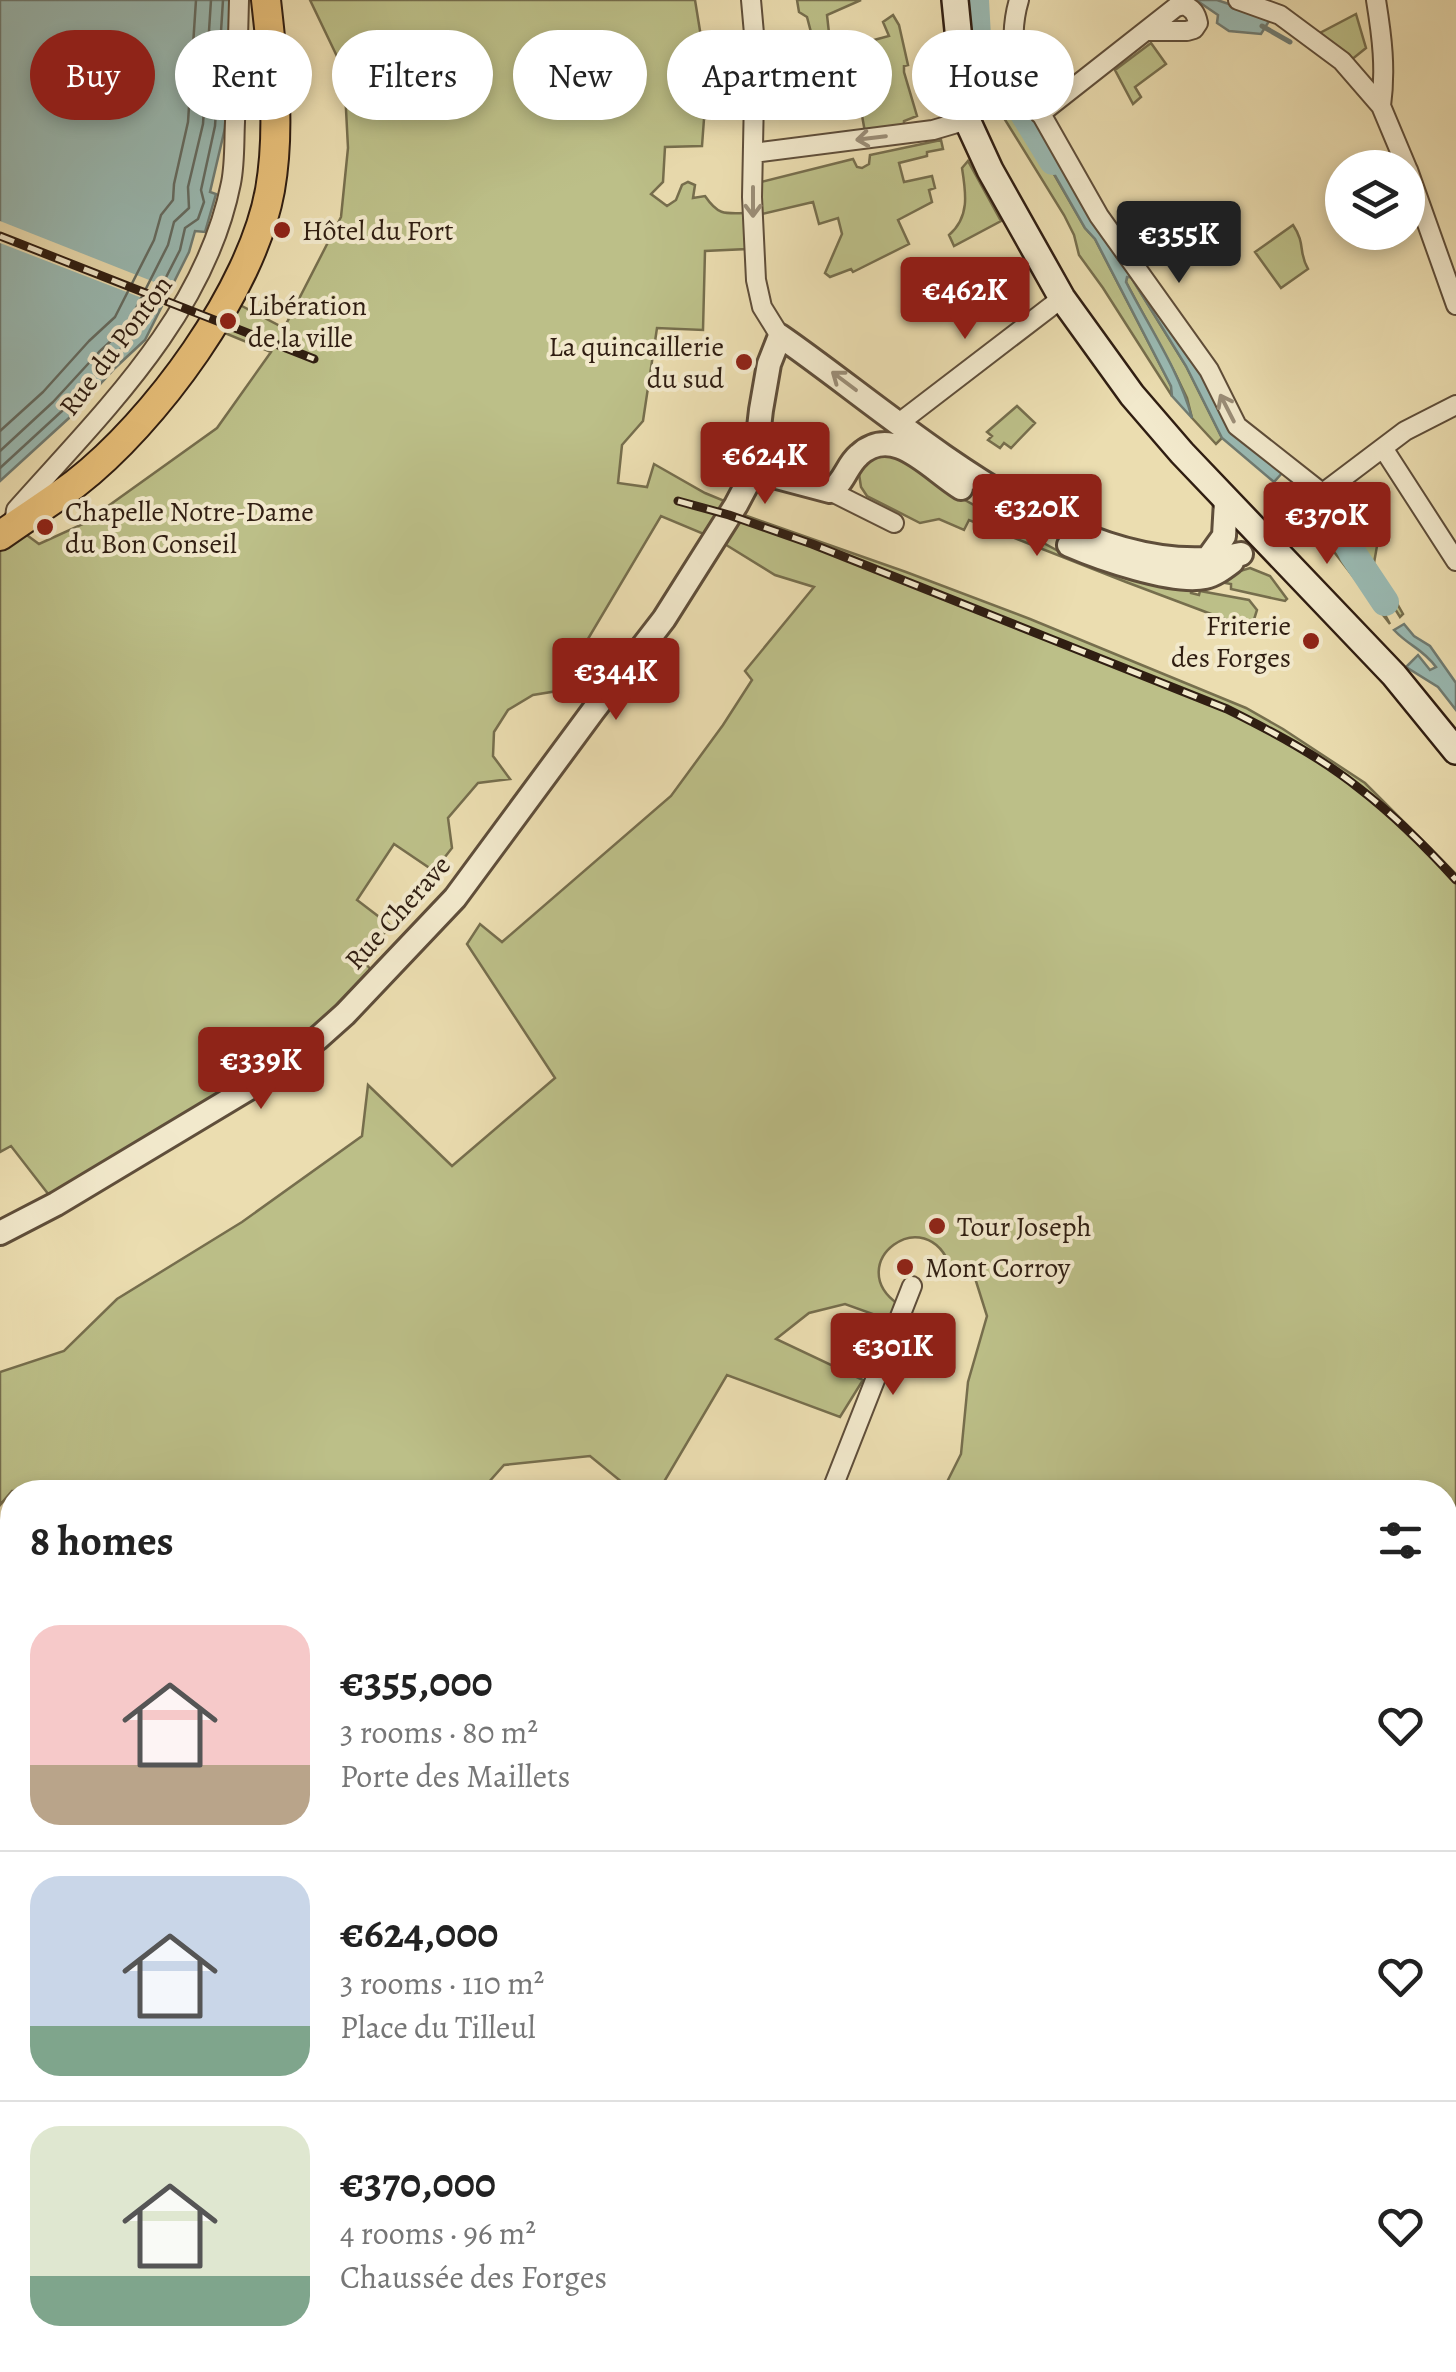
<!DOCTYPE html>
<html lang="en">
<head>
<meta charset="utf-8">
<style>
	:root { --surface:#fff; --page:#f6f6f6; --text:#222; --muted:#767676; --line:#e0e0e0; --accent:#8f2418 }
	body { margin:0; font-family:Alegreya,serif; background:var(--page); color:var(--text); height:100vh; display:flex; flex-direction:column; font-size:38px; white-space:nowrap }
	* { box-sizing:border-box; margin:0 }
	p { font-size:32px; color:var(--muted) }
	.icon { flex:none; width:55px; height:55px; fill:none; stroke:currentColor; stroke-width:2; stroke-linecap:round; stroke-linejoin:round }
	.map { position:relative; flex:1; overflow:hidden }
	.panel { position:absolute; left:0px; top:1480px; width:1458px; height:892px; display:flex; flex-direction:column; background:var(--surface); border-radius:40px 40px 0 0; box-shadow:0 5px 15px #0003 }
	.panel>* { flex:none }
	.guide { position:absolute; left:30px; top:30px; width:1398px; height:90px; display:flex; gap:20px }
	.buttons { position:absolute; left:1325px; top:150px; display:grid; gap:20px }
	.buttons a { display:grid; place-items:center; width:100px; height:100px; border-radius:50%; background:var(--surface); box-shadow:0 5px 15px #0003; font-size:50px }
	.price { position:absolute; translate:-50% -85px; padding:0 22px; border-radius:10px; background:var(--accent); color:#fff; font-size:32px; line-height:65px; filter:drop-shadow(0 2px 5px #0008) }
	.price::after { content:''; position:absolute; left:50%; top:60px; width:30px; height:22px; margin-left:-15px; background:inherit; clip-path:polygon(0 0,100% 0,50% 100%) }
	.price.active { background:#222; color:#fff }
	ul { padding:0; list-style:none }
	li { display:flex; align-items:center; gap:30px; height:250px; padding:0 30px }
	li+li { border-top:2px solid var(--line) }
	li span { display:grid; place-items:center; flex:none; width:280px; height:200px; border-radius:30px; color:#555 }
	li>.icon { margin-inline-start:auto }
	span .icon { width:120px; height:120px; fill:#fffc; stroke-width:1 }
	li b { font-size:42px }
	h2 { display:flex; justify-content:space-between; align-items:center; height:120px; padding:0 30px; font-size:42px }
	.pill { padding:0 35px; border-radius:45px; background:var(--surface); box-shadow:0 5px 15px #0003; font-size:35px; line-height:90px }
	.pill.active { background:var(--accent); color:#fff }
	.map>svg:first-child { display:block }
	.green { fill:#bcbf88; stroke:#766e4d; stroke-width:2.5 }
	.water { fill:#9abab3; stroke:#707c73; stroke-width:2.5 }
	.pier { fill:#ebddb0 }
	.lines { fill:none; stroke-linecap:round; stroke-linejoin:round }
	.shore { stroke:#656c62; stroke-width:2.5 }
	.stream { stroke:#707c73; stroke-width:5 }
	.river { stroke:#9abab3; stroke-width:28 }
	.minor-casing { stroke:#5f4e3a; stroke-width:22 }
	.tertiary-casing { stroke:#5f4e3a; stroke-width:28 }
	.secondary-casing { stroke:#301e12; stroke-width:30 }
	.primary-casing { stroke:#301e12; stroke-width:32 }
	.minor { stroke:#f2e9cc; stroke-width:18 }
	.tertiary { stroke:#f2e9cc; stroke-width:22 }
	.secondary { stroke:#f2e9cc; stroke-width:25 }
	.primary { stroke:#e6be78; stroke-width:28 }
	.rail-casing { stroke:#301e12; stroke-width:9 }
	.rail { stroke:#f2e9cc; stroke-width:5; stroke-dasharray:15; stroke-linecap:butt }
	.oneway { stroke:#9b8e78 }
	.poi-dot { fill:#8f2418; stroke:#f2e9cc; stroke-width:4 }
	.labels { text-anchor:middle; stroke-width:8; stroke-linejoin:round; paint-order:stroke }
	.poi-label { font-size:28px; fill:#301e12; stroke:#f2e9cc; text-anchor:start }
	.street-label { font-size:28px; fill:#301e12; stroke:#f2e9cc }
</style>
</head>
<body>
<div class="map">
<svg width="1456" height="2372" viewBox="0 0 1456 2372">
	<rect width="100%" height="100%" fill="#ebddb0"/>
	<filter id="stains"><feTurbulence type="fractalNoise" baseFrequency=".002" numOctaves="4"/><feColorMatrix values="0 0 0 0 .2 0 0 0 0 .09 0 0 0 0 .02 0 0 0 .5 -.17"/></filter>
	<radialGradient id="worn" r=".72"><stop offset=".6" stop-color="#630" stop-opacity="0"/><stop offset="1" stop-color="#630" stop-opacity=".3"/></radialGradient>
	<!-- green -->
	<path class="green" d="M310 0H695L709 86 722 88 719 111 704 119 702 146 665 147 663 182 651 194 667 206 676 200 682 185 688 182 695 185 693 198 705 196C718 215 724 214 746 213L747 249 705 251 703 330 657 328 643 421 622 445 618 483 647 487 654 464 705 493 727 502 706 535 661 516 557 691 533 695 508 710 494 732 493 756 510 779 478 783 448 818 452 848 434 871 394 844 357 900 391 926 361 959 379 978 345 1014 56 1204 11 1146 0 1152V545L20 530 39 544 83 524 217 428 271 352 215 329 238 304 284 328 341 217 348 148 344 71Z
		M797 0H861L827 15 829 33 812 36 807 17 799 12Z
		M1356 14 1366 48 1350 61 1318 34Z
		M893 15 899 25 908 65 904 66V72L917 116 904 121V126L865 132 861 110 841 112 838 100 834 101 835 107 806 109V101L812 100 811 91 859 90V79L880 76 874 40 889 36 883 22Z
		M1151 43 1166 64 1135 87 1141 97 1133 104 1115 70Z
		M998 81 1009 97 1013 96 1017 90 1038 127 1032 136 1085 228 1095 239 1171 386 1172 396 1103 288 1079 255 1074 235 1064 215 999 110 980 104Z
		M941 140 943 149 927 152V156L899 163 904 182 932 176 935 188 929 190 932 202 898 220 909 244 853 272 851 269 830 277 825 273 842 234 838 218 819 224 813 202 762 214 761 182 853 159 857 167 862 168 869 164 870 155Z
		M968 161 1001 221 954 246 949 235C970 217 966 193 962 168Z
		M1293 225C1306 244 1298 252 1308 269L1281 288 1255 252Z
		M1127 277H1131L1186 366 1222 438 1216 444 1192 418 1187 398 1175 373 1126 282Z
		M1017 406 1035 423 1011 448 1004 443 1000 448 988 440 992 436 987 432Z
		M893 453 952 493 1060 552 1106 572 1191 589V593L1199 595 1200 591 1249 600 1257 610 1251 629 1126 582 969 520 964 530 939 519 920 523 867 496 861 487 859 474 869 458Z
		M1344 495 1377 546 1374 563 1403 614 1400 617 1375 577 1382 609 1390 624 1321 535V513Z
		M744 515 906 572 1030 619 1246 708 1283 729 1365 783 1456 874V1520L1445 1522V1492H942L961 1454 968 1382 987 1316 975 1278 951 1268C926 1198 841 1264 898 1304L892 1321 845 1304 809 1313 776 1339 863 1380 840 1417 727 1375 658 1492H634L590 1456 504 1465 480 1492 12 1491 0 1505V1372L64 1351 117 1299 242 1222 362 1136 368 1085 452 1166 555 1078 467 944 480 924 502 942 671 796 723 725 752 680 745 671 814 587 775 575 723 543Z
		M1250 568 1270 576 1287 599 1285 601 1231 589V584L1220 582 1230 574Z
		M12 1556V1735L0 1725V1593Z
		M0 2126 12 2135V2215L0 2220Z
		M1445 2354 1455 2370 1453 2372 690 2370 615 2372 610 2368 605 2372H324L310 2360H1445Z"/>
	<!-- water -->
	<path class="water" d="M0 0H233L225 128 210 192 216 194 205 232 195 231 189 252 145 340 115 368 69 418 0 481Z
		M968 0H983L985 34 1004 69 996 78 970 41Z
		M1196 0H1217L1271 18 1261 34 1229 31 1217 23 1218 15Z
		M1038 127 1181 340 1283 472 1274 482 1222 438 1186 366 1131 277H1127L1126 282C1149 327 1179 370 1192 418L1172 396 1171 386 1095 239 1085 228 1032 135Z
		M1404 624 1414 636 1430 646 1456 683V710L1438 687 1406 667 1418 655 1430 670 1436 667C1422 648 1410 647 1394 630Z
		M1456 1760V1979H1445V1793L1450 1771Z"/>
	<!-- pier -->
	<path class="pier" d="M0 221 177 291 168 308 0 243Z"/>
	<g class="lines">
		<!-- shore -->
		<path class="shore" d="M0 431 43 392 89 341 115 317 154 240 161 215 173 200 174 184 188 122 196 0
			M0 451 53 402 99 352 127 326 168 245 174 222 189 208 188 187 203 124 211 0
			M0 468 62 411 108 361 137 334 180 250 185 228 198 219 204 202 201 190 215 126 223 0"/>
		<!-- stream -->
		<path class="stream" d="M1262 26 1290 42"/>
		<!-- river -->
		<path class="river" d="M975 0 977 37 1053 161
			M1329 507 1353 554 1385 602"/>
		<defs>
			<path id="minor" d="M751 0 755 45 752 197 756 280 762 307 780 336
				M1019 0C1012 23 1013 44 1015 68L1099 216 1209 370 1237 426 1322 493
				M1238 0 1280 15 1342 61 1381 106 1407 168
				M1376 0C1382 37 1386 69 1381 106
				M1040 114 1176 7 1184 5C1193 9 1196 13 1198 23L1194 29 1187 31H1146
				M753 153 933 130 967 120
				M1408 170 1456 305
				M899 423 1062 298
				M1383 448 1456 561
				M830 491 894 523
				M14 524 16 510C102 413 205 315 231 183 235 163 234 142 235 122 237 81 238 41 239 0
				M1262 539 1405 431 1456 405
				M831 1492 912 1286
				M0 1593 7 1568 12 1556
				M0 1906 2 1998 8 2032 0 2057
				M0 2237 11 2254 12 2262
				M0 2320 12 2268
				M107 2372 116 2360
				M811 2372 820 2360"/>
			<path id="tertiary" d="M754 471 830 491C845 482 846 466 859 455 894 423 931 470 961 488
				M1069 545C1099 558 1173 584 1205 577 1215 575 1224 568 1232 562
				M1206 561 1224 536 1226 501
				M0 1233 56 1204 266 1078 317 1039 345 1014 455 898 593 711 664 619 736 505 754 471 761 410 769 364 780 336C902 420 1082 592 1241 554"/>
			<path id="secondary" d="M955 0 967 120 990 170 1062 298 1132 395 1182 453 1394 675 1456 751
				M1445 1558 1456 1553
				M1445 2149 1456 2159"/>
			<path id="primary" d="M0 536C25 518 51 502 75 484 155 422 252 290 270 190 281 127 273 63 266 0"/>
		</defs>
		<!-- minor casing -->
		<use href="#minor" class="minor-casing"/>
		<!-- tertiary casing -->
		<use href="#tertiary" class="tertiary-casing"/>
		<!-- secondary casing -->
		<use href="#secondary" class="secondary-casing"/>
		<!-- primary casing -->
		<use href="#primary" class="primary-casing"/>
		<!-- minor -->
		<use href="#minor" class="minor"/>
		<!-- tertiary -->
		<use href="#tertiary" class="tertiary"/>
		<!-- secondary -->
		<use href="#secondary" class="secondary"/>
		<!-- primary -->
		<use href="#primary" class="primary"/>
		<defs>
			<path id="rail" d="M0 236 314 359
				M678 501 729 515 812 544 1227 709C1273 732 1319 756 1360 789 1395 816 1427 848 1456 880"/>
		</defs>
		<!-- rail casing -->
		<use href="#rail" class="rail-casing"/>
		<!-- rail -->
		<use href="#rail" class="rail"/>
	</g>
	<!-- one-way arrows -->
	<defs><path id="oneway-shaft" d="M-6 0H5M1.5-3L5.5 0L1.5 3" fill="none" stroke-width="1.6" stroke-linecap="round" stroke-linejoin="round" transform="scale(2.5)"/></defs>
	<g class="oneway">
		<use href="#oneway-shaft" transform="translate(871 138) rotate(173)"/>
		<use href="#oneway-shaft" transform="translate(753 202) rotate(90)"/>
		<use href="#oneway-shaft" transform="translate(844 381) rotate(-143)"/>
		<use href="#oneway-shaft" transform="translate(1227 408) rotate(-117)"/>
	</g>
	<!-- markers -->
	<g class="poi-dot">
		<circle cx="282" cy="230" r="10"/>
		<circle cx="228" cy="321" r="10"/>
		<circle cx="744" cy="362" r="10"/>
		<circle cx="45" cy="527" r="10"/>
		<circle cx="1311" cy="641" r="10"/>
		<circle cx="937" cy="1226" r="10"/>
		<circle cx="905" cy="1267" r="10"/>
	</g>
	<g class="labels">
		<!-- poi labels -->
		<g class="poi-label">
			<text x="302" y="240">Hôtel du Fort</text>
			<text x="248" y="315">Libération<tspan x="248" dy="32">de la ville</tspan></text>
			<text x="724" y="356" text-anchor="end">La quincaillerie<tspan x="724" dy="32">du sud</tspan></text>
			<text x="65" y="521">Chapelle Notre-Dame<tspan x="65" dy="32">du Bon Conseil</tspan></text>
			<text x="1291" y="635" text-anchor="end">Friterie<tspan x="1291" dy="32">des Forges</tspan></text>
			<text x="957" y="1236">Tour Joseph</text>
			<text x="925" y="1277">Mont Corroy</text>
		</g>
		<!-- street labels -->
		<g class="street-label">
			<text transform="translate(115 345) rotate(-53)" y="10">Rue du Ponton</text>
			<text transform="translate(397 912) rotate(-48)" y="10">Rue Cherave</text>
		</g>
	</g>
	<rect width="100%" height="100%" filter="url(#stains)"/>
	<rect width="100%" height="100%" fill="url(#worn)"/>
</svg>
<div class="buttons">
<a><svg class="icon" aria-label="layers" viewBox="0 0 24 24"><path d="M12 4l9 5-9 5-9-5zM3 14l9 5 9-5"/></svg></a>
</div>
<b class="price active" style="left:1179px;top:286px">€355K</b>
<b class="price" style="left:965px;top:342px">€462K</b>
<b class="price" style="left:765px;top:507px">€624K</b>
<b class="price" style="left:1037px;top:559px">€320K</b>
<b class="price" style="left:1327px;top:567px">€370K</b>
<b class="price" style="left:616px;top:723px">€344K</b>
<b class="price" style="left:261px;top:1112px">€339K</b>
<b class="price" style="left:893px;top:1398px">€301K</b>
<div class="guide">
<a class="pill active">Buy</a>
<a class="pill">Rent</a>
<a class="pill">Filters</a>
<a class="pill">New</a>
<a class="pill">Apartment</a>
<a class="pill">House</a>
</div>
<section class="panel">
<h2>8 homes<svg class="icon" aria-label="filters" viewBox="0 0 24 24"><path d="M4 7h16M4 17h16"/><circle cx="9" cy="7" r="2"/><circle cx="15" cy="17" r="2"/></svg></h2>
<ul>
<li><span style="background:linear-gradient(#f6c9c9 70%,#b9a48a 0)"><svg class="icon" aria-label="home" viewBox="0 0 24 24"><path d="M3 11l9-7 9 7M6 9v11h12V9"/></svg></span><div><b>€355,000</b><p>3 rooms · 80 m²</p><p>Porte des Maillets</p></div><svg class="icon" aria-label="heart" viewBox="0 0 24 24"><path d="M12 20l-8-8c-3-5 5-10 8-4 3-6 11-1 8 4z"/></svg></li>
<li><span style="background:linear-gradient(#c9d6e8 75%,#7fa58c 0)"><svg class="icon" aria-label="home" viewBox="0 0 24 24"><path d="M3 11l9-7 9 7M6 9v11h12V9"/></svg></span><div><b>€624,000</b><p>3 rooms · 110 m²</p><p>Place du Tilleul</p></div><svg class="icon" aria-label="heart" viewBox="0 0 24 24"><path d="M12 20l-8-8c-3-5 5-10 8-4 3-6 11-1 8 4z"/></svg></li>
<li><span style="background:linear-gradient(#dfe7d0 75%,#7fa58c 0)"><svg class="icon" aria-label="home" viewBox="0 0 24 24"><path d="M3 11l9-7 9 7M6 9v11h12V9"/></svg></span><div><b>€370,000</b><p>4 rooms · 96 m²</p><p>Chaussée des Forges</p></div><svg class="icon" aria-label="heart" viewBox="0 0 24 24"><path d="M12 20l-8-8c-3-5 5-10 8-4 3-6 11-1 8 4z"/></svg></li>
</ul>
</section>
</div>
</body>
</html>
